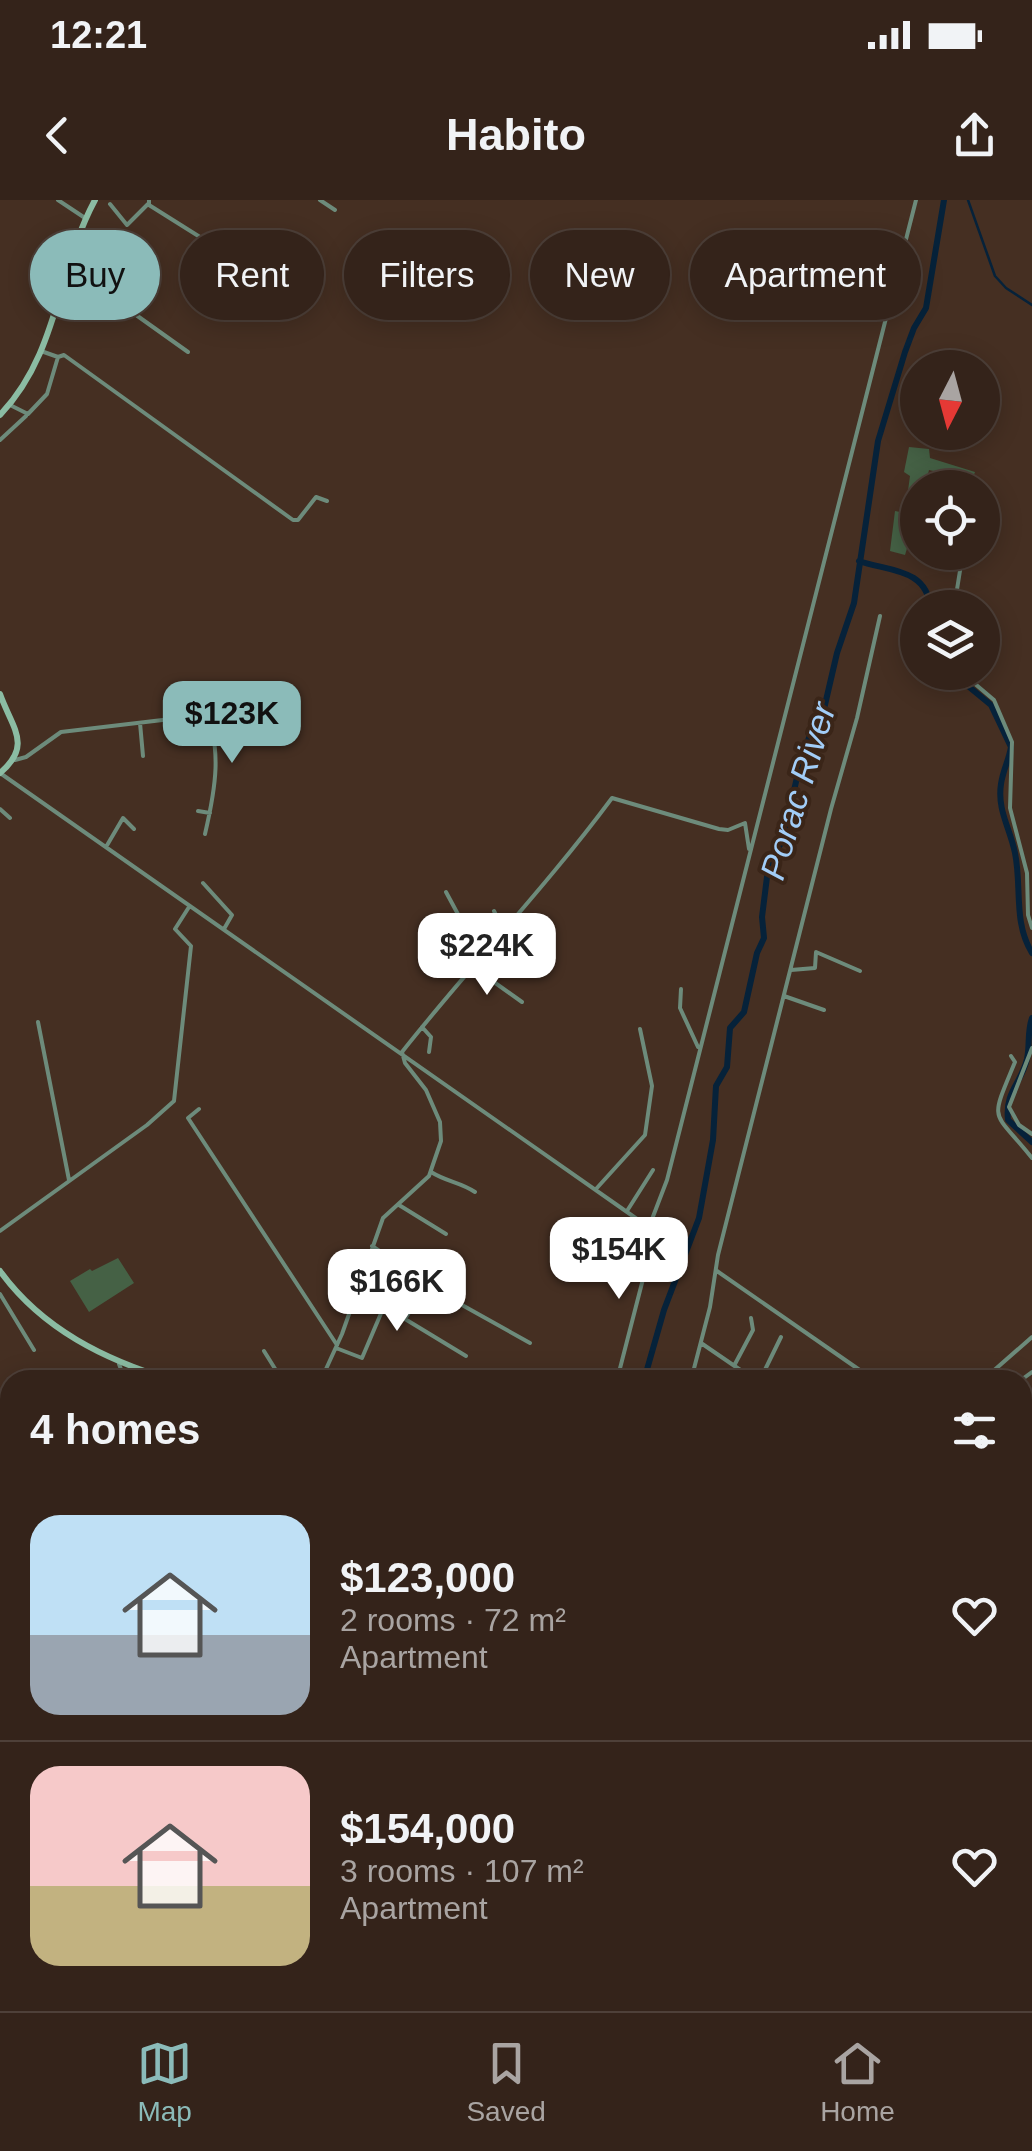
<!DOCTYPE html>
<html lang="en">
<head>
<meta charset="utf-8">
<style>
	:root { --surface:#34231a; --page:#3f2f27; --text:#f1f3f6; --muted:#a9a4a2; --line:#4e4039; --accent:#8bbbb9 }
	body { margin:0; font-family:Helvetica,sans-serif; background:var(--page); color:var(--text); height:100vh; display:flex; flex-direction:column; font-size:38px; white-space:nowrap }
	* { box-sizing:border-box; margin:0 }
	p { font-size:32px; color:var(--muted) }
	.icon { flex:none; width:55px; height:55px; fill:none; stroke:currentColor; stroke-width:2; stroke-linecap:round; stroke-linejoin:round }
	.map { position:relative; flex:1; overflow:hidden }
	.drawer { position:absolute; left:0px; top:1170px; width:1032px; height:642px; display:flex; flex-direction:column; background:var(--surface); border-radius:30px 30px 0 0; box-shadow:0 5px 25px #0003,0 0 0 2px var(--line) }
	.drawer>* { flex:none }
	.guide { position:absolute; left:30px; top:30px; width:972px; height:90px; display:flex; gap:20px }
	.needle { width:65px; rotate:186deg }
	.buttons { position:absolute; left:900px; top:150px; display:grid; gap:20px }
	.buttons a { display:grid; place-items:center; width:100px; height:100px; border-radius:50%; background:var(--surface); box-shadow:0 5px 25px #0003,0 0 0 2px var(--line); font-size:50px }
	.price { position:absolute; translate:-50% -85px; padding:0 22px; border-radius:20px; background:#fff; color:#222; font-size:32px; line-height:65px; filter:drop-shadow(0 2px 5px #0008) }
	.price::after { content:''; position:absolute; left:50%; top:60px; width:30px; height:22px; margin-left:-15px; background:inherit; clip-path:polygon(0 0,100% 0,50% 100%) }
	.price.current { background:var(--accent); color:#111 }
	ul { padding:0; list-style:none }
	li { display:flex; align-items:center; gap:30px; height:250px; padding:0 30px }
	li+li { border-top:2px solid var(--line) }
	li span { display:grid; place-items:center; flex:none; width:280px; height:200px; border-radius:30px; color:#555 }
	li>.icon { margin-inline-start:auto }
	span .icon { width:120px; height:120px; fill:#fffc; stroke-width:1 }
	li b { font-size:42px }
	h2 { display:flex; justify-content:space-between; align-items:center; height:120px; padding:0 30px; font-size:42px }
	.tag { padding:0 35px; border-radius:45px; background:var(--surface); box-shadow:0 5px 25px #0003,0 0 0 2px var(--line); font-size:35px; line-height:90px }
	.tag.current { background:var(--accent); color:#111 }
	.status { display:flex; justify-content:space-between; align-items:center; height:70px; padding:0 50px; background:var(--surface); direction:ltr }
	.status svg { height:28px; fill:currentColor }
	header { display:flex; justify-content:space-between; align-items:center; height:130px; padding:0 30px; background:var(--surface); font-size:45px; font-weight:700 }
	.tab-bar { display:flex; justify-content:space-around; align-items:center; height:140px; border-top:2px solid var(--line); background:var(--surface); font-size:28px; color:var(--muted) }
	.tab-bar a { display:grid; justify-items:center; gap:5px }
	.tab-bar .current { color:var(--accent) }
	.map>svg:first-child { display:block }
	.green { fill:#456145 }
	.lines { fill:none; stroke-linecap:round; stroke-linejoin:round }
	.stream { stroke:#06223a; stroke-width:2.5 }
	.canal { stroke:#06223a; stroke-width:5 }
	.river { stroke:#06223a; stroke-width:6 }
	.street { stroke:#6d8b7b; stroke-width:4 }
	.secondary { stroke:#8bbca3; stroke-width:6 }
	.primary { stroke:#a1e1c1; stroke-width:8 }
	.labels { text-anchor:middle; stroke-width:8; stroke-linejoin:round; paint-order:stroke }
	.water-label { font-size:35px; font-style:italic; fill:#a2cdf7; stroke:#3a2518 }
</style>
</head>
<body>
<div class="status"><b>12:21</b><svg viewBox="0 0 49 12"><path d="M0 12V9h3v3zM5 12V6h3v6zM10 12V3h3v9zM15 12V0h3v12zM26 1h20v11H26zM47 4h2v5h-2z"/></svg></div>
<header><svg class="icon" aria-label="back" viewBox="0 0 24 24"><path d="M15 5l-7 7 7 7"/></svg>Habito<svg class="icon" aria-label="share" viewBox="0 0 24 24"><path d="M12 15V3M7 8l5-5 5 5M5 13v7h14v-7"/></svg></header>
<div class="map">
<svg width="1032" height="1811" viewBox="0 0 1032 1811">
	<rect width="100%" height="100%" fill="#452f22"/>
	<!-- green -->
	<path class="green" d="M909 247 929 249 930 258 975 272 972 280 929 270 925 287 918 288 917 316 905 355 890 351 895 311 905 313 910 276 904 272Z
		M118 1058 134 1083 89 1112 70 1081 90 1069 92 1071Z"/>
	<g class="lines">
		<!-- stream -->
		<path class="stream" d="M968 0 995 76 1006 88 1032 105
			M185 1811 191 1802"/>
		<!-- canal -->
		<path class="canal" d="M0 1540 10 1534"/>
		<!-- river -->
		<path class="river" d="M859 361C887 371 928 368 930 408
			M951 472 991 505 1011 547C1009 560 1003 570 1001 584 997 610 1010 628 1015 653 1022 687 1013 722 1032 753
			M1032 818C1027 832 1030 845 1027 859 1021 884 1005 891 1008 920L1032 942
			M644 1180 664 1110 699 1018 713 940 716 886 727 867 730 828 744 812 757 753 764 738 762 717 769 661 782 642 802 556 812 530 824 509 837 453 854 403 878 241 905 152 914 128 926 108 944 0
			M812 1802 819 1811"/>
		<!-- street -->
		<path class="street" d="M58 0 85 18
			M149 0V5L278 86
			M320 0 335 10
			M110 4 127 25 148 4
			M77 40 96 55V80L101 90 188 152
			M235 59 247 38
			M265 76 286 38
			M58 157 64 155 293 320H298L316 297 327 301
			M10 205 28 214 47 194 58 157 41 151
			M0 240 26 216
			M973 288 976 279
			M954 408 963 352
			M961 472 994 500 1012 542 1010 608 1027 673 1028 715 1032 728
			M202 505C224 545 215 591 205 634
			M140 523 143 556
			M15 560 26 557 61 532 171 519 238 489
			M0 573 647 1026
			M0 609 10 618
			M198 611 210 613
			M106 647 123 618 134 629
			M203 683 232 715 224 729
			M446 692 481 757
			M494 711 504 731
			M473 767 522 802
			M791 770 815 768 816 752 860 771
			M681 789 680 808 698 847
			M784 796 824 810
			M38 822 69 980
			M422 827 431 837 429 852
			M1032 848 1009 907 1019 925 1032 934
			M1011 856 1015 862C989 925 992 908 1032 958
			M199 909 188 918 337 1145
			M431 972C447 982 460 982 475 992
			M596 989 645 935 652 886 640 829
			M399 1005 446 1034
			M627 1011 653 970
			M0 1031 147 925 174 901 191 746 175 729 189 707
			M372 1046 462 1105 530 1143
			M631 1071 636 1028 640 1022
			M717 1071 874 1180
			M428 1083 405 1119 466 1156
			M0 1094 34 1150
			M701 1143 755 1180
			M336 1148 362 1158 382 1111 405 1119
			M264 1151 282 1180
			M119 1164 125 1180
			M735 1164 753 1130 751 1118
			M321 1180 342 1134 383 1018 429 976 441 941 440 922 426 890 405 863 402 852C470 766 546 687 612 598L719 629 728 630 745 623 749 649
			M617 1180 643 1079 649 1027 667 980 916 0
			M691 1180 710 1107 718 1055 831 609 857 518 880 416
			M760 1180 781 1137
			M983 1180 1032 1137
			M1021 1180 1032 1172
			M1022 1221 1032 1213
			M1022 1244 1032 1251
			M1022 1284 1032 1291
			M1022 1321 1030 1316
			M1022 1345 1032 1357
			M1022 1386 1032 1378
			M1022 1462 1032 1453
			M0 1494 10 1490
			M1022 1503 1032 1494
			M1022 1509 1032 1520
			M1022 1643 1032 1653
			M1022 1690 1032 1681
			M209 1802 213 1811
			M469 1802 483 1809
			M981 1802 982 1804
			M178 1811 185 1802"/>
		<!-- secondary -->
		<path class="secondary" d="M0 215C59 153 57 70 95 0
			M0 494C12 528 33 545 0 573
			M0 1071C42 1129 105 1160 172 1180
			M1022 1598 1032 1589
			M925 1802 928 1811"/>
		<!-- primary -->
		<path class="primary" d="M1022 1429 1032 1433
			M485 1811 493 1802"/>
	</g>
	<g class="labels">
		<!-- water labels -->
		<g class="water-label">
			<text transform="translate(798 591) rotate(-73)" y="12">Porac River</text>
		</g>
	</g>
</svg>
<div class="buttons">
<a><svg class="needle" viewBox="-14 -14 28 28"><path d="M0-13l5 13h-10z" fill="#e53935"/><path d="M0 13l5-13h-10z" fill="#a9a4a2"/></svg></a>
<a><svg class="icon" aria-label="locate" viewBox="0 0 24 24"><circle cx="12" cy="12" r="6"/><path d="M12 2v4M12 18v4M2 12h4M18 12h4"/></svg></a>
<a><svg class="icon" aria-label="layers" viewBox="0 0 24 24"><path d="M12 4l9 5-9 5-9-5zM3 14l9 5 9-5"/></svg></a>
</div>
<b class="price current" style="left:232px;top:566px">$123K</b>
<b class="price" style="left:487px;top:798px">$224K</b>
<b class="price" style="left:619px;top:1102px">$154K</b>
<b class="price" style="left:397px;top:1134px">$166K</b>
<div class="guide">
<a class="tag current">Buy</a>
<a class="tag">Rent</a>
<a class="tag">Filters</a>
<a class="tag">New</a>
<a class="tag">Apartment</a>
</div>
<section class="drawer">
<h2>4 homes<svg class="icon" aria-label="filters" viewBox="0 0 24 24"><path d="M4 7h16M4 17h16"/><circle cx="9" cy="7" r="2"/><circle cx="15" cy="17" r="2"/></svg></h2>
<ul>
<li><span style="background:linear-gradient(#bfe0f5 60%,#9aa5b1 0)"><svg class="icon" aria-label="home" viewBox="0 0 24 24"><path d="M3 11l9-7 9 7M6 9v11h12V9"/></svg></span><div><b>$123,000</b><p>2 rooms · 72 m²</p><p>Apartment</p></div><svg class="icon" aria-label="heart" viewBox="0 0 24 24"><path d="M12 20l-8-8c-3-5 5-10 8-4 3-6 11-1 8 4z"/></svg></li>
<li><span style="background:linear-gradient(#f6c9c9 60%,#c2b280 0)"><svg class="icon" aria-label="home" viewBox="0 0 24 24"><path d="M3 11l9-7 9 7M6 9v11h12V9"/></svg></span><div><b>$154,000</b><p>3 rooms · 107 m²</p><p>Apartment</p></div><svg class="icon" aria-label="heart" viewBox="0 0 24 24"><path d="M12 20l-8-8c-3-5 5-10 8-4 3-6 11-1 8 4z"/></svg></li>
</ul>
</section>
</div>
<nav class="tab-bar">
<a class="current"><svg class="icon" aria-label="map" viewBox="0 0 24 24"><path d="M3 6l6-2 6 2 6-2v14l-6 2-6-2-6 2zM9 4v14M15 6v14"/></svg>Map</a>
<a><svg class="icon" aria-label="saved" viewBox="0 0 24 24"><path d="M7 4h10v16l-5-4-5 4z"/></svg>Saved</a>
<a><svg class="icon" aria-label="home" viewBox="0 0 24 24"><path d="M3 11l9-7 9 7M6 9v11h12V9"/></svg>Home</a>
</nav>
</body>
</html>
